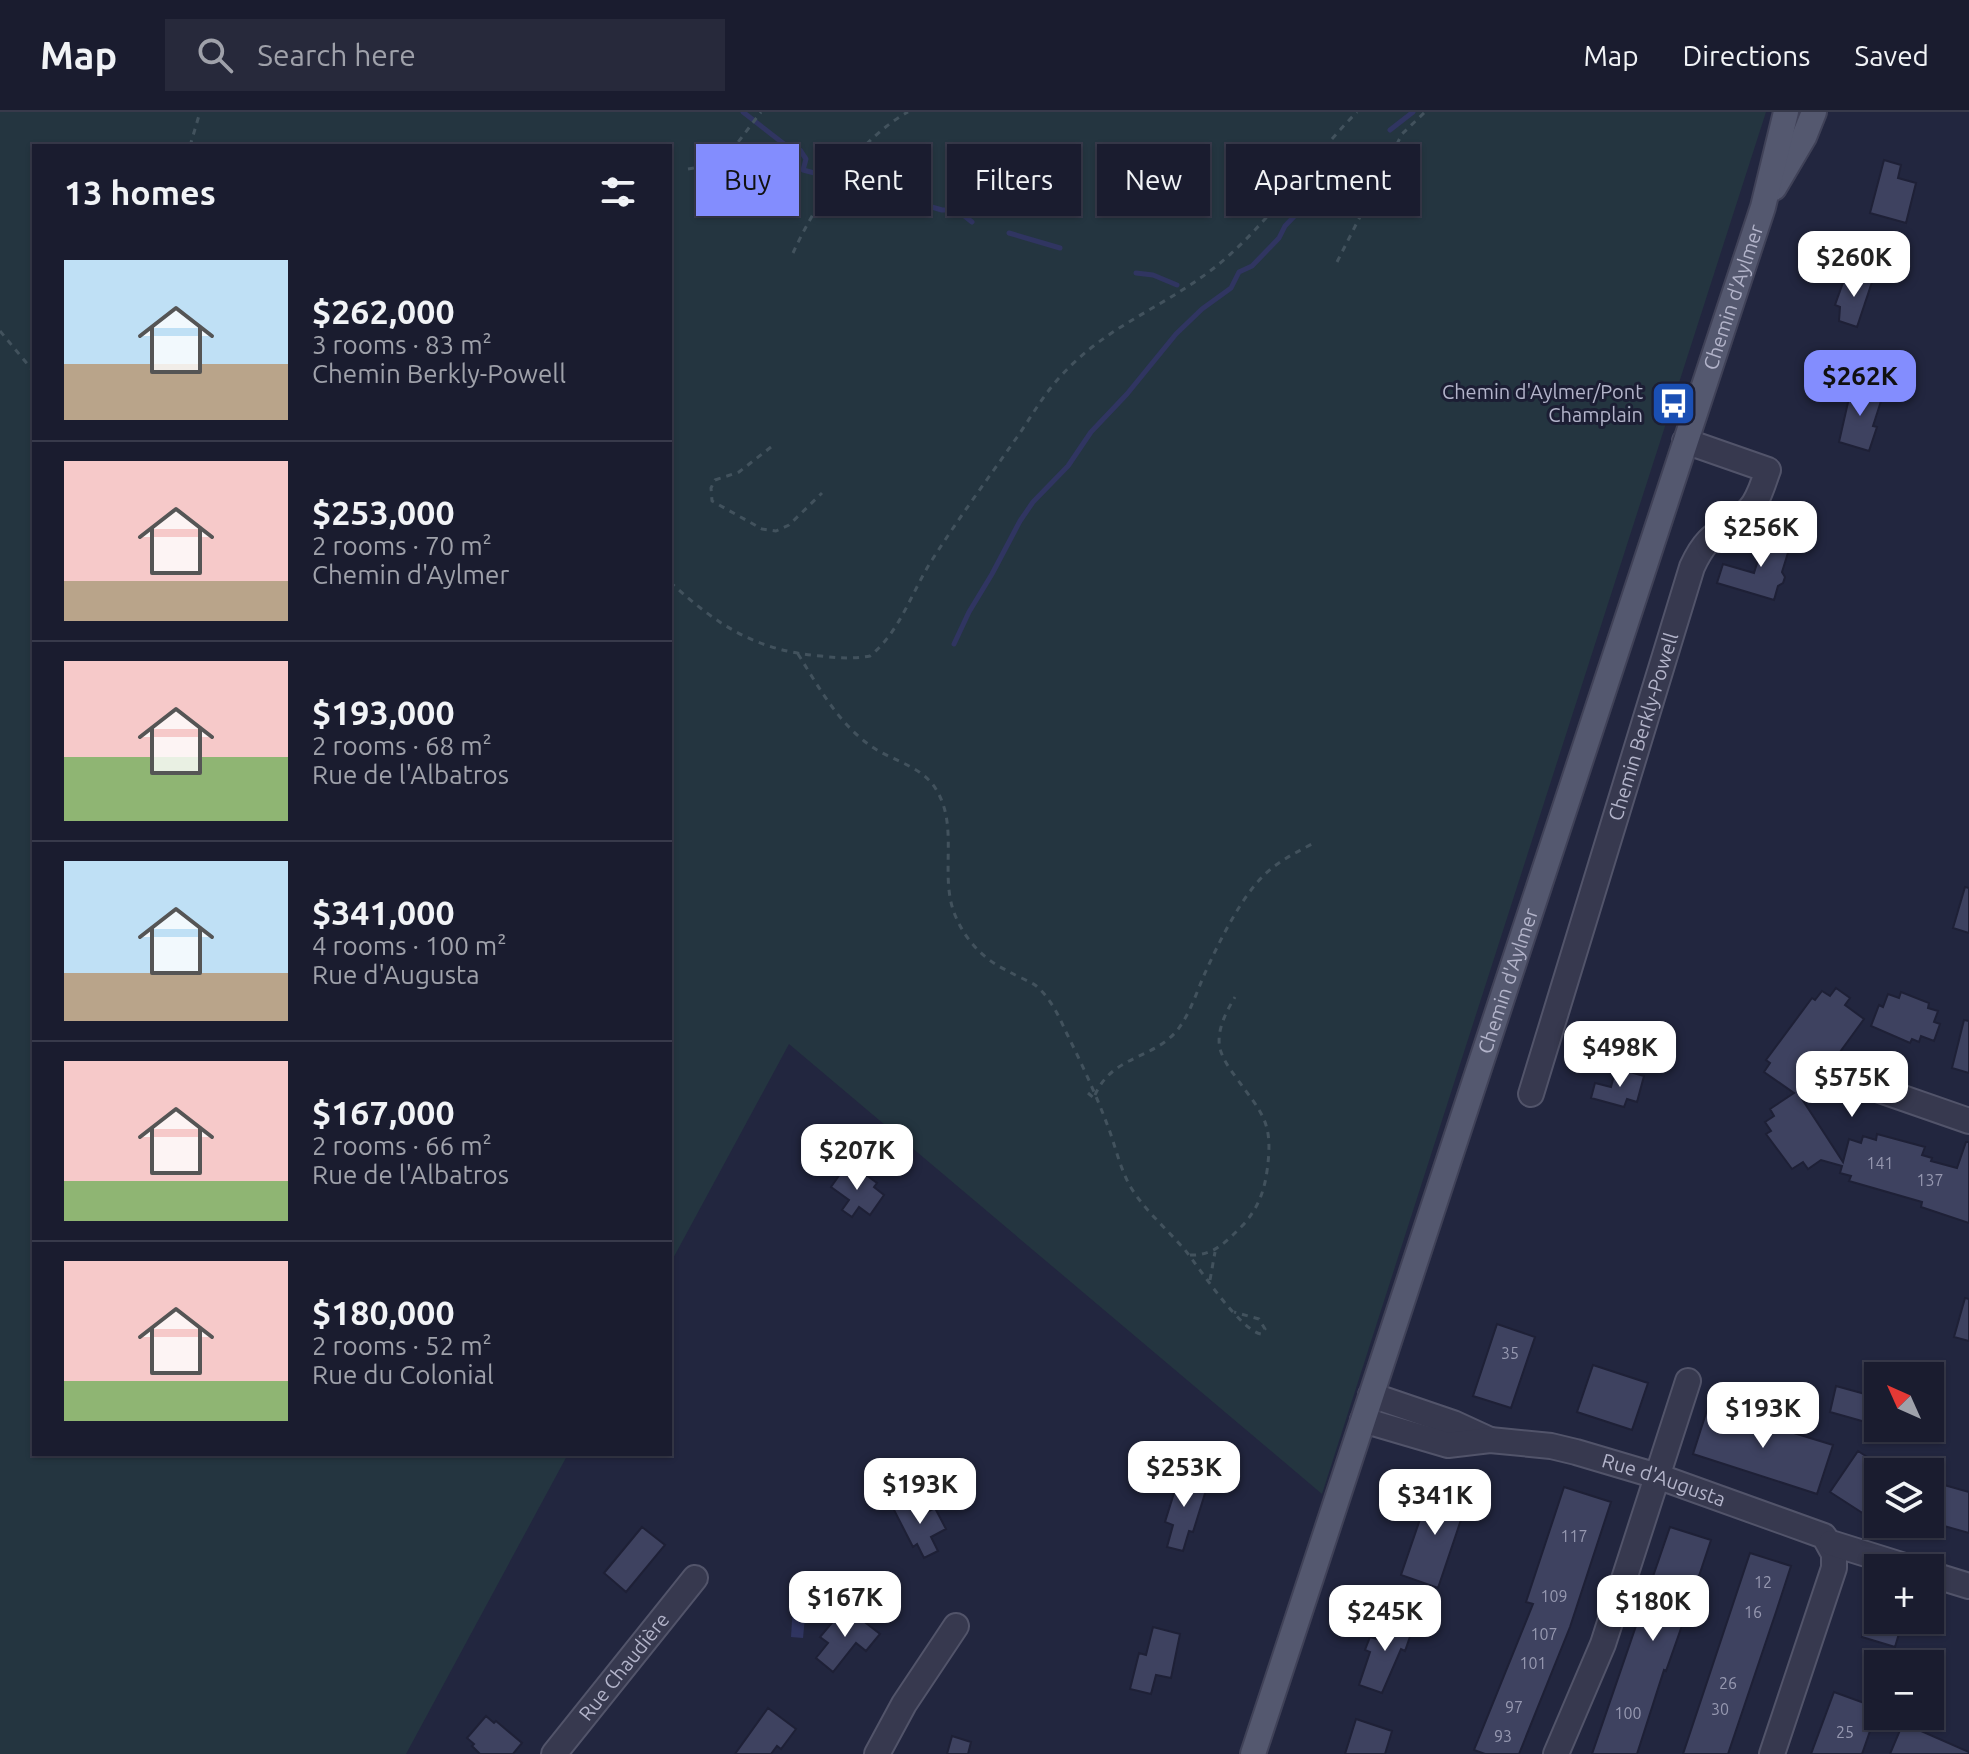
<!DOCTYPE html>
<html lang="en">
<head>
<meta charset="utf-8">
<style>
	:root { --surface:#1a1c2f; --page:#27293b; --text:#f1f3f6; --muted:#9fa1aa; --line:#383a4b; --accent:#838dfe }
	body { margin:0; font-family:Ubuntu,sans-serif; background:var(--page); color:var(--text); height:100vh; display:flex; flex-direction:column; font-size:30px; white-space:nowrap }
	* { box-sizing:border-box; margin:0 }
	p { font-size:26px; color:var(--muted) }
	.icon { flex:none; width:44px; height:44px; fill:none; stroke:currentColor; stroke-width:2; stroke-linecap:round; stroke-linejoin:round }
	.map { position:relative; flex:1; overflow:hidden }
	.sheet { position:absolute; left:32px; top:32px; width:640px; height:1312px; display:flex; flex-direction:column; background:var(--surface); border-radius:0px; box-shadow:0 2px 6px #0004,0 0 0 2px var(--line) }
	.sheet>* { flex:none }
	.banner { position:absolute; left:696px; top:32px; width:760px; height:72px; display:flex; gap:16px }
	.needle { width:52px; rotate:315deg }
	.fabs { position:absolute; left:1864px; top:1250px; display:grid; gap:16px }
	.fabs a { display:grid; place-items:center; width:80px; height:80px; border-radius:0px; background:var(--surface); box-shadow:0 2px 6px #0004,0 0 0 2px var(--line); font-size:40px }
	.price { position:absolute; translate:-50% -68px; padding:0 18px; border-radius:16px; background:#fff; color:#222; font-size:26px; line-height:52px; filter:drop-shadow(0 2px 4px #0008) }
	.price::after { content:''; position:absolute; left:50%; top:48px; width:24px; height:18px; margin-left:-12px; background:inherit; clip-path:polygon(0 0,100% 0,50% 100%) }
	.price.selected { background:var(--accent); color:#111 }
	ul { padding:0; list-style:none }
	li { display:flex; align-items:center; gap:24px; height:200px; padding:0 32px }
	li+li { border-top:2px solid var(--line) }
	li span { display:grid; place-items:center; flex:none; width:224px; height:160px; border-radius:0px; color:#555 }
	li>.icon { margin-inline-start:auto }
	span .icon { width:96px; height:96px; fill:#fffc; stroke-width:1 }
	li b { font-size:34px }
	h2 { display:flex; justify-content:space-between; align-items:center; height:96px; padding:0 32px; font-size:34px }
	.tag { padding:0 28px; border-radius:0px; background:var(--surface); box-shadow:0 2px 6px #0004,0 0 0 2px var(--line); font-size:28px; line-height:72px }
	.tag.selected { background:var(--accent); color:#111 }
	header { display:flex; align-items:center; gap:48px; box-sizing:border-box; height:112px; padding:0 40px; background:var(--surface); border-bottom:2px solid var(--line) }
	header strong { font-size:38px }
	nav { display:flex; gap:44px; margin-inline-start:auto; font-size:28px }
	.search { width:560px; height:72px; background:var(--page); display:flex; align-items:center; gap:20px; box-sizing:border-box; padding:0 28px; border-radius:0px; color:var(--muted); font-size:30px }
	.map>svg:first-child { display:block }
	.green { fill:#243540 }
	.water { fill:#303561 }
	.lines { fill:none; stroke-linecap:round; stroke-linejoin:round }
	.stream { stroke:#303561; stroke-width:5 }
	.building { fill:#3e4260; stroke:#1e2036; stroke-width:2 }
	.minor-casing { stroke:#52546a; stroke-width:28 }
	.major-casing { stroke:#404258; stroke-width:28 }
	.path { stroke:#42525d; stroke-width:3; stroke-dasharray:6 6; stroke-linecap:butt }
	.minor { stroke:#37394f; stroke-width:24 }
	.major { stroke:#54586f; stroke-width:24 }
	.labels { text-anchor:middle; stroke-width:6; stroke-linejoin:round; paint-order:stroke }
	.number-label { font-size:16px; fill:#9698b0 }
	.street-label { font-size:20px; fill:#b3b4ca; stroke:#1c1e34 }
	.poi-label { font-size:20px; fill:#b3b4ca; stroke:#1c1e34; text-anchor:end }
</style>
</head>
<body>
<header>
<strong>Map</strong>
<div class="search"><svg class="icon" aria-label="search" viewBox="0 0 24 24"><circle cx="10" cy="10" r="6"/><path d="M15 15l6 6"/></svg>Search here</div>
<nav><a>Map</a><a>Directions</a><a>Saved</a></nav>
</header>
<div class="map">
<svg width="1969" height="1642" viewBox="0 0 1969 1642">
	<rect width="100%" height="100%" fill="#22263f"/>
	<!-- green -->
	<path class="green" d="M0 0H1766L1322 1382 789 932 670 1152V34H34V1342H568L406 1642H0Z"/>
	<!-- water -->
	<path class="water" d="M793 1494 806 1495 803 1526 791 1525Z"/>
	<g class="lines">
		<!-- stream -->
		<path class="stream" d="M743 0 784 32 800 38 806 47 803 58 826 64
			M1390 18 1413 0
			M843 76 852 80 859 74 942 98H957L972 110
			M1009 121 1060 136
			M1136 161 1153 163 1177 173
			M954 532 969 500 992 462 1020 409 1033 390 1068 354 1091 320 1127 282 1176 222 1202 197 1231 176 1239 160 1252 154 1279 126 1285 114 1304 94 1310 82 1319 78 1324 68 1334 62 1348 47"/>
	</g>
	<!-- building -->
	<path class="building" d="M1884 48 1901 53 1898 66 1916 71 1906 111 1870 101Z
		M1861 160 1874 164 1857 215 1839 209 1840 195 1835 193 1845 165 1858 169Z
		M1855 274H1868L1866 282 1882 286 1873 314 1877 315 1869 339 1839 330 1849 286 1838 284Z
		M1767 419 1788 426 1791 431 1782 460 1785 465 1783 471 1778 474 1774 488 1717 471 1723 452 1754 461Z
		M1965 775 1969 776V821L1953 816Z
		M1836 876 1850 886 1845 893 1864 907 1821 966 1818 964 1802 987 1843 1050 1849 1027 1861 1031 1863 1024 1876 1028 1877 1022 1925 1035 1922 1043 1932 1046 1931 1049 1957 1056 1966 1030H1969V1111L1921 1095 1922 1090 1849 1069 1851 1064 1840 1061 1842 1054 1821 1048 1808 1057 1803 1050 1792 1057 1766 1022 1771 1019 1765 1010 1774 1004 1770 997 1794 981 1764 960 1770 951 1766 948 1812 886 1815 888 1822 879 1830 884Z
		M1901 880 1929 891 1928 896 1938 899 1934 910 1940 912 1934 929 1921 924 1919 930 1912 927 1910 931 1871 914 1879 893 1883 895 1888 882 1899 886Z
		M1964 908 1969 909V961L1952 956Z
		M1616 956 1644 964 1637 990 1627 987 1624 995 1591 986 1595 971 1611 975Z
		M845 1055 863 1067 866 1063 877 1071 874 1075 884 1083 870 1103 859 1095 852 1105 842 1098 849 1088 831 1075Z
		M1965 1186 1969 1187V1229L1954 1225Z
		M1497 1212 1535 1225 1511 1296 1473 1284Z
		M1593 1253 1648 1271 1632 1318 1577 1300Z
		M1836 1274 1876 1285 1869 1311 1830 1300Z
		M1708 1295 1833 1333 1817 1382 1693 1342Z
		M1858 1339 1878 1352V1411L1830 1380Z
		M1175 1359 1195 1366 1194 1371 1207 1375 1193 1420 1189 1419 1183 1439 1167 1435 1173 1413 1165 1410 1174 1381 1169 1379Z
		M1930 1369 1969 1380V1421L1930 1410Z
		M1431 1375 1468 1387 1438 1476 1401 1463Z
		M1564 1375 1611 1390 1570 1515 1519 1642H1485L1474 1638 1533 1492 1526 1490Z
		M912 1386 921 1403 935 1396 946 1417 931 1425 938 1439 924 1446 917 1432 913 1435 893 1396Z
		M642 1415 665 1433 626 1480 604 1461Z
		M1670 1415 1711 1428 1691 1488 1666 1559 1664 1558 1637 1642H1592Z
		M1750 1441 1791 1454 1776 1500 1728 1642H1683Z
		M848 1497 880 1522 866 1539 856 1531 833 1560 816 1546 828 1531 820 1525 835 1507 838 1509Z
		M1385 1503 1414 1513 1405 1539 1401 1537 1382 1581 1359 1573 1370 1540 1365 1538 1370 1525 1377 1527Z
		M1867 1508H1903L1895 1535 1862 1525Z
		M1153 1515 1180 1522 1171 1566 1156 1563 1151 1582 1130 1577 1139 1541 1146 1543Z
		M1834 1580 1878 1596 1862 1642H1811Z
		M768 1596 796 1617 781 1637 777 1634 771 1642H735Z
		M486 1604 494 1611 496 1609 522 1631 513 1642H480L472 1634 474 1632 467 1626Z
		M1356 1607 1392 1619 1385 1642H1345Z
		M1903 1611 1969 1640V1642H1890Z
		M952 1624 971 1630 968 1642H947Z"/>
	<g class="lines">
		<defs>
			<g id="minor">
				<path d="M1877 977 1969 1009"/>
				<path id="s1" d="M1531 982 1692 455C1710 415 1724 423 1749 398 1759 388 1763 371 1768 358L1685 329"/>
				<path d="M1371 1283 1453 1311 1490 1328"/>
				<path id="s2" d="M1363 1308 1448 1333 1490 1328 1551 1334 1576 1340 1657 1364 1824 1424 1834 1442V1456L1772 1642"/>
				<path d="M1831 1431 1911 1456"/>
				<path d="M1930 1462 1969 1474"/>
				<path id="s3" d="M554 1642 695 1466"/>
				<path d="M877 1642 904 1592 956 1514"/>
				<path d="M1556 1642 1603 1532 1688 1269"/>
			</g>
			<g id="major">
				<path d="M1774 76 1804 25 1814 0"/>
				<path id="s4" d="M1253 1642 1763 95 1786 0"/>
			</g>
		</defs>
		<!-- minor casing -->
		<use href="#minor" class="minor-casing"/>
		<!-- major casing -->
		<use href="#major" class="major-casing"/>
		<!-- path -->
		<path class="path" d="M190 34 200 0
			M688 57 714 53 732 38 761 0
			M793 141C816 90 859 27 908 0
			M1337 150 1402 22 1425 0
			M0 219 34 260
			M771 335 739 360 715 368 711 376 712 389 762 417 776 419 789 413 822 381
			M670 470C717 513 756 539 821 544 838 546 854 547 870 544 900 520 912 479 932 448 958 407 987 368 1015 328 1028 310 1039 290 1053 273 1101 215 1157 200 1214 156 1270 112 1307 50 1357 0
			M798 542C818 574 837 609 868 632 890 649 923 653 937 679 959 716 939 764 955 803 965 828 984 848 1008 859 1016 864 1027 868 1035 873 1049 884 1058 902 1065 918 1080 948 1095 980 1107 1012 1115 1032 1119 1054 1130 1074 1145 1099 1166 1116 1185 1138 1200 1157 1240 1218 1261 1222L1265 1217 1259 1207 1234 1200
			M1088 981 1095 987
			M1095 983C1113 942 1155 948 1179 916 1191 899 1197 879 1205 861 1219 830 1241 785 1265 762 1279 749 1295 741 1312 732
			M1190 1143C1213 1144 1226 1130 1242 1114 1257 1098 1264 1081 1267 1059 1274 1009 1262 1002 1235 964 1229 956 1223 947 1220 937 1216 919 1226 900 1235 885
			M1210 1168 1215 1140"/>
		<!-- minor -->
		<use href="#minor" class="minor"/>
		<!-- major -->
		<use href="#major" class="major"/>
	</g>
	<!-- icons -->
	<defs>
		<symbol id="bus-square" viewBox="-11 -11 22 22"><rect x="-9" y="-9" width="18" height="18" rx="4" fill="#1a4fb4" stroke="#1c1e34"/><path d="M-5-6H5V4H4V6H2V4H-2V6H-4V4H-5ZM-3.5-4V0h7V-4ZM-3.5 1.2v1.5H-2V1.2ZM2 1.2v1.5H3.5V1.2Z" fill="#fff"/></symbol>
	</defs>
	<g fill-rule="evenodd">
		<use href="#bus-square" x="1648" y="266" width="51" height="51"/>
	</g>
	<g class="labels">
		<!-- number labels -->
		<g class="number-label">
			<text x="1880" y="1057">141</text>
			<text x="1930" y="1074">137</text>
			<text x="1510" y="1247">35</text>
			<text x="1574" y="1430">117</text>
			<text x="1763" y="1476">12</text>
			<text x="1554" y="1490">109</text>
			<text x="1753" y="1506">16</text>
			<text x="1544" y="1528">107</text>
			<text x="1533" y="1557">101</text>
			<text x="1728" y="1577">26</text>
			<text x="1514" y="1601">97</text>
			<text x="1720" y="1603">30</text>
			<text x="1628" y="1607">100</text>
			<text x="1845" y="1626">25</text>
			<text x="1503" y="1630">93</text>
		</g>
		<!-- street labels -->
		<g class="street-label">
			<text dy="7" stroke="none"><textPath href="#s4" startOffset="1534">Chemin d'Aylmer</textPath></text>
			<text dy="7" stroke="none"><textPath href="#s1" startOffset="384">Chemin Berkly-Powell</textPath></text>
			<text dy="7" stroke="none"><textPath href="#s4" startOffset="814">Chemin d'Aylmer</textPath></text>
			<text dy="7" stroke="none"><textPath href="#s2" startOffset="310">Rue d'Augusta</textPath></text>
			<text dy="7" stroke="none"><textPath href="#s3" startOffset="112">Rue Chaudière</textPath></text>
		</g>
		<!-- poi labels -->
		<g class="poi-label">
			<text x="1643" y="287">Chemin d'Aylmer/Pont<tspan x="1643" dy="23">Champlain</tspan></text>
		</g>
	</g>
</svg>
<div class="fabs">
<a><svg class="needle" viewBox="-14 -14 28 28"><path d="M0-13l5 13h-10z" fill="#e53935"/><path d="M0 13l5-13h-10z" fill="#9fa1aa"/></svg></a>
<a><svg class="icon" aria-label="layers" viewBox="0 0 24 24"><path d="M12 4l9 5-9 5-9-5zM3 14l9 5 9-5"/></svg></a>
<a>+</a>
<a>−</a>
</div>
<b class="price" style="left:1854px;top:187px">$260K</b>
<b class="price selected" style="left:1860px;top:306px">$262K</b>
<b class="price" style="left:1761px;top:457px">$256K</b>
<b class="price" style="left:1620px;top:977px">$498K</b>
<b class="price" style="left:1852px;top:1007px">$575K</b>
<b class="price" style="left:857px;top:1080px">$207K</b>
<b class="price" style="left:1763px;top:1338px">$193K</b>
<b class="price" style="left:1184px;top:1397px">$253K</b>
<b class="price" style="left:920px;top:1414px">$193K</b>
<b class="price" style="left:1435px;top:1425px">$341K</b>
<b class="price" style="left:845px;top:1527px">$167K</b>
<b class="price" style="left:1653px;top:1531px">$180K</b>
<b class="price" style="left:1385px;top:1541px">$245K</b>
<div class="banner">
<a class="tag selected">Buy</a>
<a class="tag">Rent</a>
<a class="tag">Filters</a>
<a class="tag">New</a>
<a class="tag">Apartment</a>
</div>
<section class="sheet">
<h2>13 homes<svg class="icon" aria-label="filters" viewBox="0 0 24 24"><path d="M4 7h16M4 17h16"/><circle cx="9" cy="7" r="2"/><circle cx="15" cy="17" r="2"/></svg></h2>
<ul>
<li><span style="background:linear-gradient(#bfe0f5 65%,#b9a48a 0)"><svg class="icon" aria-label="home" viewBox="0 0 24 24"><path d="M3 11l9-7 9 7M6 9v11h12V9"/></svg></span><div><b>$262,000</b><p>3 rooms · 83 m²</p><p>Chemin Berkly-Powell</p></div></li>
<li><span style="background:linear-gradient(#f6c9c9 75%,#b9a48a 0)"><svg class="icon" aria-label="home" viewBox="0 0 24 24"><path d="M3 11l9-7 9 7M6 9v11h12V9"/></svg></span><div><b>$253,000</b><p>2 rooms · 70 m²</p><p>Chemin d'Aylmer</p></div></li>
<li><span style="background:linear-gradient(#f6c9c9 60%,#8fb573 0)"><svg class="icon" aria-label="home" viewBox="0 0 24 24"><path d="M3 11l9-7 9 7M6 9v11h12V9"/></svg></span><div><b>$193,000</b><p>2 rooms · 68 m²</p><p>Rue de l'Albatros</p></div></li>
<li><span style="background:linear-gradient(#bfe0f5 70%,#b9a48a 0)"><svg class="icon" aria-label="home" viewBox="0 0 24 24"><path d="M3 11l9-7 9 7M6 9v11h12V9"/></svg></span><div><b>$341,000</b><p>4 rooms · 100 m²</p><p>Rue d'Augusta</p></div></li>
<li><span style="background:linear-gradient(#f6c9c9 75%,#8fb573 0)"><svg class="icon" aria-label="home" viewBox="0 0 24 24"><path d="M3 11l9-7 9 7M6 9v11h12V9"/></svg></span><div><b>$167,000</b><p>2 rooms · 66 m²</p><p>Rue de l'Albatros</p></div></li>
<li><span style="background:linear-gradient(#f6c9c9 75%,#8fb573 0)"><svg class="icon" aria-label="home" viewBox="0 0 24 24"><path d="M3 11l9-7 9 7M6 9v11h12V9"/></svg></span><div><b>$180,000</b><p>2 rooms · 52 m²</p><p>Rue du Colonial</p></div></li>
</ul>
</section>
</div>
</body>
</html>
